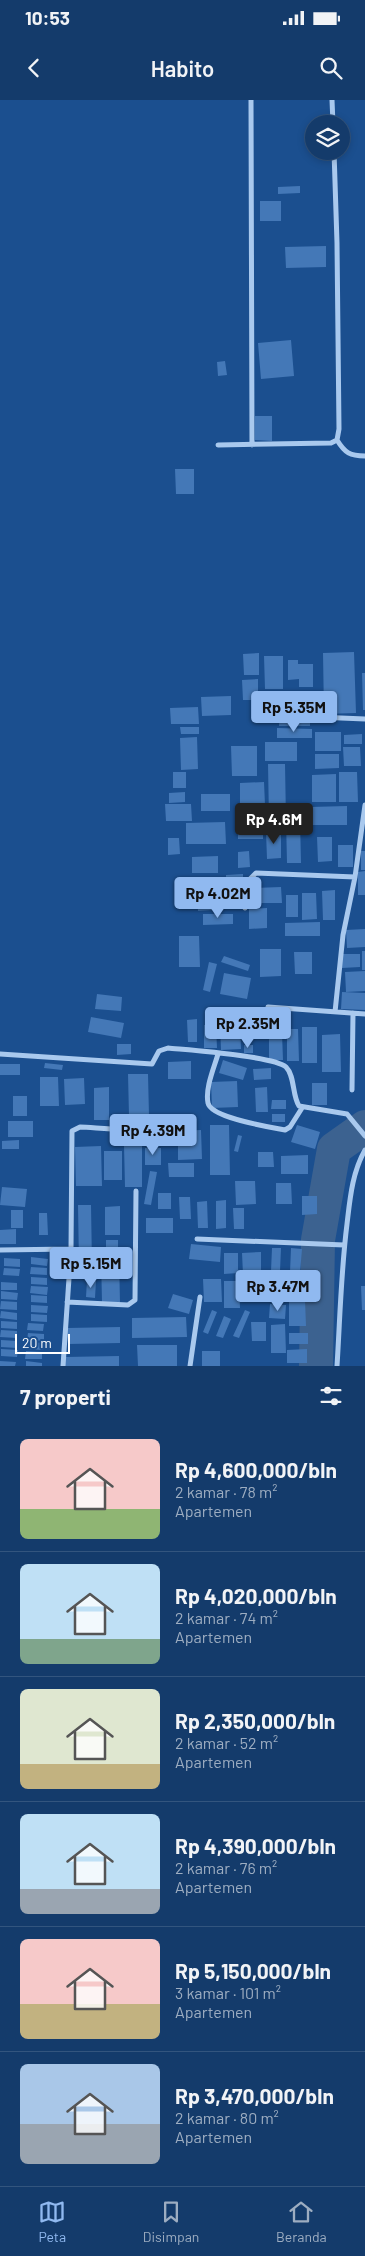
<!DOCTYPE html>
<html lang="id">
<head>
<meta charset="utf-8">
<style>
	:root { --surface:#143b6b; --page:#214673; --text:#f1f3f6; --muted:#9dadc1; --line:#33557e; --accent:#90b9f0 }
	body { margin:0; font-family:Barlow,sans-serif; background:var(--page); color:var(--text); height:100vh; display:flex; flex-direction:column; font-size:19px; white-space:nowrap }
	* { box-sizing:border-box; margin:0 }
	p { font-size:16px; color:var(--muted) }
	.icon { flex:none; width:28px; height:28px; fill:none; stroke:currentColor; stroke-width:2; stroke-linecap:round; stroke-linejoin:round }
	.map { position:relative; height:1266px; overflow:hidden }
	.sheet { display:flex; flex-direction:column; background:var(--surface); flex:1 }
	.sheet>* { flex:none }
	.fabs { position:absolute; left:305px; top:15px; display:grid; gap:10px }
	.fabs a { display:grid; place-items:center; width:45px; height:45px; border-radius:50%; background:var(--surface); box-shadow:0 2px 8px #0003,0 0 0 1px var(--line); font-size:25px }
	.scale { position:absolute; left:15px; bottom:12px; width:55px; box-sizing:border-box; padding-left:5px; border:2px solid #fff; border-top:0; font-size:14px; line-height:18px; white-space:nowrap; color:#fff; -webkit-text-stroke:4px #1b4f8f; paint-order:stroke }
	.price { position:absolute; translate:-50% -42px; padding:0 11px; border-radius:5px; background:var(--accent); color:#111; font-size:16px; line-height:32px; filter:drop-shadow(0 1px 2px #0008) }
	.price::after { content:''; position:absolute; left:50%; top:30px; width:15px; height:11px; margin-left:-8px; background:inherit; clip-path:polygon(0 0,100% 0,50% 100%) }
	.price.on { background:#222; color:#fff }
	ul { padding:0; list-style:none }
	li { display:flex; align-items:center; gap:15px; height:125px; padding:0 20px }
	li+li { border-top:1px solid var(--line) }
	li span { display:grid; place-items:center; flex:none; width:140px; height:100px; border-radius:8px; color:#555 }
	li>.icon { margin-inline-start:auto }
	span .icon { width:60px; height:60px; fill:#fffc; stroke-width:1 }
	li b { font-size:21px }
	h2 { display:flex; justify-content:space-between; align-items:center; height:60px; padding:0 20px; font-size:21px }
	.status { display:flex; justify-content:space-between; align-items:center; height:35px; padding:0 25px; background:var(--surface); direction:ltr }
	.status svg { height:14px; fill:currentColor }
	header { display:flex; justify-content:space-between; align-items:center; height:65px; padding:0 20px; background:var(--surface); font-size:22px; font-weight:600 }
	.tab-bar { display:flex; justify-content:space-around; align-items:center; height:70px; border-top:1px solid var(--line); background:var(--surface); font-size:14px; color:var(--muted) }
	.tab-bar a { display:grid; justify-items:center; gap:2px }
	.tab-bar .on { color:var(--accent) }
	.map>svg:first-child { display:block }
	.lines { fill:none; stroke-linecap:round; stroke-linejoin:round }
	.river { stroke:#3c6290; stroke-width:34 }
	.building { fill:#4478b7 }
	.minor { stroke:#a9c9ee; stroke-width:5 }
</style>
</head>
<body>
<div class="status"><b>10:53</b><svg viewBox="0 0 49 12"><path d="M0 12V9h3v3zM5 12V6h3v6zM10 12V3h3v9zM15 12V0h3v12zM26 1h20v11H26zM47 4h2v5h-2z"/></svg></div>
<header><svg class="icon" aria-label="back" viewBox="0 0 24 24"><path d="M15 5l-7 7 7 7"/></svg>Habito<svg class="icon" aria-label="search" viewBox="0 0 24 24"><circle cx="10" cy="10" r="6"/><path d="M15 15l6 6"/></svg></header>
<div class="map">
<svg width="365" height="1266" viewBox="0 0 365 1266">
	<rect width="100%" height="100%" fill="#1b4f8f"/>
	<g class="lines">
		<!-- river -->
		<path class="river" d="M316 1266 318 1140 334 1049 365 1027"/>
	</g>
	<!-- building -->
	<path class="building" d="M300 86V93L278 94V87Z
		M260 101H281V121H260Z
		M326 146V167L286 168 285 147Z
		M291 240 294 276 261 279 258 243Z
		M225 261 227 275 218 276 217 262Z
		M255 316H272V341L255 340Z
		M175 369H194V394H176Z
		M354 552 356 613 324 614 323 553Z
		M259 553V575H244L243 554Z
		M264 556H283V589H265Z
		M288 560H298V564H313V587H299V579L288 580Z
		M362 573H365V610H363Z
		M258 579V600H243L242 580Z
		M280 593 310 594V626H279Z
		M231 596V615L202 616 201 597Z
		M198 607 199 624H171L170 608Z
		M180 627H199V634H181Z
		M277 628 312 629V638H277Z
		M315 632H341V651H315Z
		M362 634V644H344V635Z
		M197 637 198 669 181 670 180 638Z
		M265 642H297V661H265Z
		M231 646H257V676H232Z
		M343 647H360L361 666H344Z
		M315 654H339V668L315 669Z
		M268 664H285L286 720H269Z
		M173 672H186V688H173Z
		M339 672H357L358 702H339Z
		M336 674V702H312V675Z
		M264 682 265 705 240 706V683Z
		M185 692V702L169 703V693Z
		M201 694H230V711H201Z
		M165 704H191L192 721H166Z
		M347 706V725H311L310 707Z
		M238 709H263V739H238Z
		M300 719 301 763H287L286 720Z
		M225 722 226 744H186V723Z
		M266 732H281V758L267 759Z
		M317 737H332V761L318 762Z
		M168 738H179L180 754 168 755Z
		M338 745H353V767H338Z
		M249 751 250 767 238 768V752Z
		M361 751H365V770H361Z
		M218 756V773H192V757Z
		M365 771V795H358V772Z
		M243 774V788H226V775Z
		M281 787 282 803H252V788Z
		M213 788V810L198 811 197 789Z
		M335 790V820H323L322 791Z
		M302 793H316L317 819 302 820Z
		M286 795H298V817H286Z
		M267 808V828L249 829V809Z
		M203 814H233V824L203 825Z
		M320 822V836H285V823Z
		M365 829V847L347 848 346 830Z
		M179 836H199L200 867H179Z
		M260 849H281V876L260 877Z
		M362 851H365V870H362Z
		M294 852H312V874H295Z
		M342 854H360V867L342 868Z
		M224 856 250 865 248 871 221 862Z
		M209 862 217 864 210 892 203 890Z
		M365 871V891L346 892 345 872Z
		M224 873 251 878 247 899 220 894Z
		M342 892 365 893V910L341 909Z
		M97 894 122 897 121 911 95 909Z
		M91 917 124 923 121 938 88 932Z
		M197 919V942H188L187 920Z
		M220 923H240L241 949 221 950Z
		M204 925H216L217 948H204Z
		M302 927H317V963H302Z
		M287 929H298L299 961H287Z
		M282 933 283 960H269V934Z
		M340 934 341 972H322V935Z
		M117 944H131V954L117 955Z
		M244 945H253V953H244Z
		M223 960 247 968 243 980 219 973Z
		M191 961V979H168V962Z
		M45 963 63 965 62 970 44 968Z
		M0 964H20V975H0Z
		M271 968V979L254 980 253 969Z
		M128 974H148L149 1016H129Z
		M40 977H58L59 1006H40Z
		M84 978 85 1004 65 1005 64 979Z
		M237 981 238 1007 212 1008 211 982Z
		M312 983H327V1005H312Z
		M109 987V1020H94V988Z
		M267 987 268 1012H256L255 988Z
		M13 996H27V1016H13Z
		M272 1000H286V1009H271Z
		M272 1014H285V1022H272Z
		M8 1021H33V1037H8Z
		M210 1025H229L230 1075H210Z
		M297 1025 320 1032 315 1049 291 1042Z
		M201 1030 202 1059 178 1060V1031Z
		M238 1035 242 1036 238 1052 234 1051Z
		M19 1040V1049H2V1041Z
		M124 1045H142V1087H125Z
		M101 1046 102 1086H76L75 1047Z
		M145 1048H161V1065H145Z
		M104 1051H122V1080H104Z
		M258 1052H273L274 1067H258Z
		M308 1055V1074H281V1056Z
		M168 1063H194V1077H169Z
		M150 1071 157 1072 151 1105 144 1104Z
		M235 1081H255L256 1104 236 1105Z
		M276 1083H291L292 1104H276Z
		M2 1087 27 1089 25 1107 0 1105Z
		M158 1093H171V1109H158Z
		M302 1096H317V1114L302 1115Z
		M179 1097H190L191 1119H180Z
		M226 1100V1128L216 1129V1101Z
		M207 1101 208 1128H198L197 1102Z
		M78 1105H91L92 1164H79Z
		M120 1106V1135H105V1107Z
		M233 1108H244V1129H234Z
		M11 1110H23V1128H11Z
		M39 1113H47L48 1135H39Z
		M146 1118H173V1133H146Z
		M16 1129V1144H0V1130Z
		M106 1140H118V1154H106Z
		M191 1144 221 1147 220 1162 189 1159Z
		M272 1148H281L280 1171H271Z
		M291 1148 302 1149 300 1173 290 1172Z
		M261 1152V1174H243L242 1153Z
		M224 1153H238V1173L224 1174Z
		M101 1156H119L120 1203H102Z
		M31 1157 48 1159 47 1166 31 1164Z
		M4 1158 20 1159V1167L4 1166Z
		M31 1167 47 1168V1175L30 1174Z
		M4 1168 20 1169 19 1176 3 1175Z
		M80 1168H89V1177H80Z
		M31 1177 47 1178V1185L31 1184Z
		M248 1177 257 1179 254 1200 245 1198Z
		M203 1179H221L222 1202H204Z
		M87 1180 96 1181 95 1198 86 1197Z
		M224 1181H239L240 1208H224Z
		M1 1182 17 1183V1190H1Z
		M31 1186 48 1187 47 1195 30 1193Z
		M361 1186H365V1210H362Z
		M1 1191 18 1193 17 1200 1 1199Z
		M173 1194 193 1200 189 1214 168 1208Z
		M31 1195 47 1196V1203L31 1202Z
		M289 1200H305L306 1226H289Z
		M1 1201 17 1202V1210L0 1209Z
		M270 1204 286 1205 285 1219 269 1218Z
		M31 1205 48 1206 47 1213 31 1212Z
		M212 1210 217 1212 208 1234 203 1232Z
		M245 1210 250 1212 239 1238 233 1236Z
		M1 1211 17 1213V1220L0 1218Z
		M31 1214 47 1215V1222L31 1221Z
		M224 1216 231 1219 223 1238 216 1236Z
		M186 1217 187 1237 132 1238V1218Z
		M1 1221 17 1222V1229L1 1228Z
		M251 1222H266V1241H252Z
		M28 1223 44 1224 43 1231 27 1230Z
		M285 1224 286 1253H271V1225Z
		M120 1227V1243L68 1244 67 1228Z
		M1 1230 17 1231V1238L0 1237Z
		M28 1233 44 1234V1241L27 1240Z
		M289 1233H308V1244H289Z
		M1 1240 17 1241V1248L1 1247Z
		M28 1242 44 1243 43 1250 27 1249Z
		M137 1245H177V1266H138Z
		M1 1249 18 1250 17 1257 1 1256Z
		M307 1249V1263H287V1250Z
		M26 1251 42 1252V1259H25Z
		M202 1251H220V1266H202Z
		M119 1256V1266H65V1257Z
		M0 1261 16 1262 15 1266H0Z
		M26 1261 42 1263V1266H26Z"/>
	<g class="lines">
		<!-- minor -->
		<path class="minor" d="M251 0 252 345
			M332 0 333 24
			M337 340C345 353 350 356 365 356
			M218 345 331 343 337 340 339 329 337 143 334 51
			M317 617 365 619
			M245 808 250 779 256 773 355 777
			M268 907 365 914
			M335 912 343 835 355 777 365 705
			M0 954 152 964 159 951 168 948C188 950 274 956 286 967 295 976 292 995 299 1006L347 1014 365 1036
			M218 954C214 968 205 988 208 1003 211 1018 270 1027 285 1030L290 1027 302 1008
			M352 990 353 913
			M197 1139 344 1145
			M0 1150 71 1149
			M67 1202 128 1205 135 1200 136 1091
			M63 1266 71 1149 72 1031 80 1027C97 1027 138 1034 152 1023
			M190 1266 200 1197
			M337 1266C340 1219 341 1171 347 1124 350 1099 352 1073 365 1050"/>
	</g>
</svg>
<div class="fabs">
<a><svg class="icon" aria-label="layers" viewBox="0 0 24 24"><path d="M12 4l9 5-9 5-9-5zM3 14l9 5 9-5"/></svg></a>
</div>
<div class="scale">20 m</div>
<b class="price" style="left:294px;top:633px">Rp 5.35M</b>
<b class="price on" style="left:274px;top:745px">Rp 4.6M</b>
<b class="price" style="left:218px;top:819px">Rp 4.02M</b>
<b class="price" style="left:248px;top:949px">Rp 2.35M</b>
<b class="price" style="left:153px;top:1056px">Rp 4.39M</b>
<b class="price" style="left:91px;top:1189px">Rp 5.15M</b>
<b class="price" style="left:278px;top:1212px">Rp 3.47M</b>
</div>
<section class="sheet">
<h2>7 properti<svg class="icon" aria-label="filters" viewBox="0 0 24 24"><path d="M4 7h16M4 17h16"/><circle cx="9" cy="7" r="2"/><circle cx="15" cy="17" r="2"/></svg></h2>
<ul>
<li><span style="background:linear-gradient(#f6c9c9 70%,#8fb573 0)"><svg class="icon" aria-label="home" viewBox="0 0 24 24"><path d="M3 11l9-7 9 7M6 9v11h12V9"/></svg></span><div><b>Rp 4,600,000/bln</b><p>2 kamar · 78 m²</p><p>Apartemen</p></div></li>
<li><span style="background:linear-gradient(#bfe0f5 75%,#7fa58c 0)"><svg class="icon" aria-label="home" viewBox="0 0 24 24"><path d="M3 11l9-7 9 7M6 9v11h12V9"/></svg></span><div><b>Rp 4,020,000/bln</b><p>2 kamar · 74 m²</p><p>Apartemen</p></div></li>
<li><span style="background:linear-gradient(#dfe7d0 75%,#c2b280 0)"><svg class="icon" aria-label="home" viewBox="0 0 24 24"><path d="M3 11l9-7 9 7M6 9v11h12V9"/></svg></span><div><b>Rp 2,350,000/bln</b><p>2 kamar · 52 m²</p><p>Apartemen</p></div></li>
<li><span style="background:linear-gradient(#bfe0f5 75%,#9aa5b1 0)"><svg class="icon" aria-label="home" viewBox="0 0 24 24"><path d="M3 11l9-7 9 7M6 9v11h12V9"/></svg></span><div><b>Rp 4,390,000/bln</b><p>2 kamar · 76 m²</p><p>Apartemen</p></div></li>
<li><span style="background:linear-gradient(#f6c9c9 65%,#c2b280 0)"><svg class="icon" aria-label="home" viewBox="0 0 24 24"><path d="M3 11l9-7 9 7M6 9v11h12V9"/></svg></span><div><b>Rp 5,150,000/bln</b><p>3 kamar · 101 m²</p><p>Apartemen</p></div></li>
<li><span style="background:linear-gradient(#a9c7e8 60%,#9aa5b1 0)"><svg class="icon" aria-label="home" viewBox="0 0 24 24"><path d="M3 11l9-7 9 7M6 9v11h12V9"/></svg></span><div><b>Rp 3,470,000/bln</b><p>2 kamar · 80 m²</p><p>Apartemen</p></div></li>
</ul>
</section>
<nav class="tab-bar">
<a class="on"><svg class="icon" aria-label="map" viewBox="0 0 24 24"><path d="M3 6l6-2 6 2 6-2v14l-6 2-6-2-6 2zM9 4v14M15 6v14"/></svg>Peta</a>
<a><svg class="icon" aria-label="saved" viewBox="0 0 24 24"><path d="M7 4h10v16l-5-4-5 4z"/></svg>Disimpan</a>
<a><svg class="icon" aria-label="home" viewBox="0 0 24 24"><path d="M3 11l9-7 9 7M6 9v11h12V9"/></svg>Beranda</a>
</nav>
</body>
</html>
